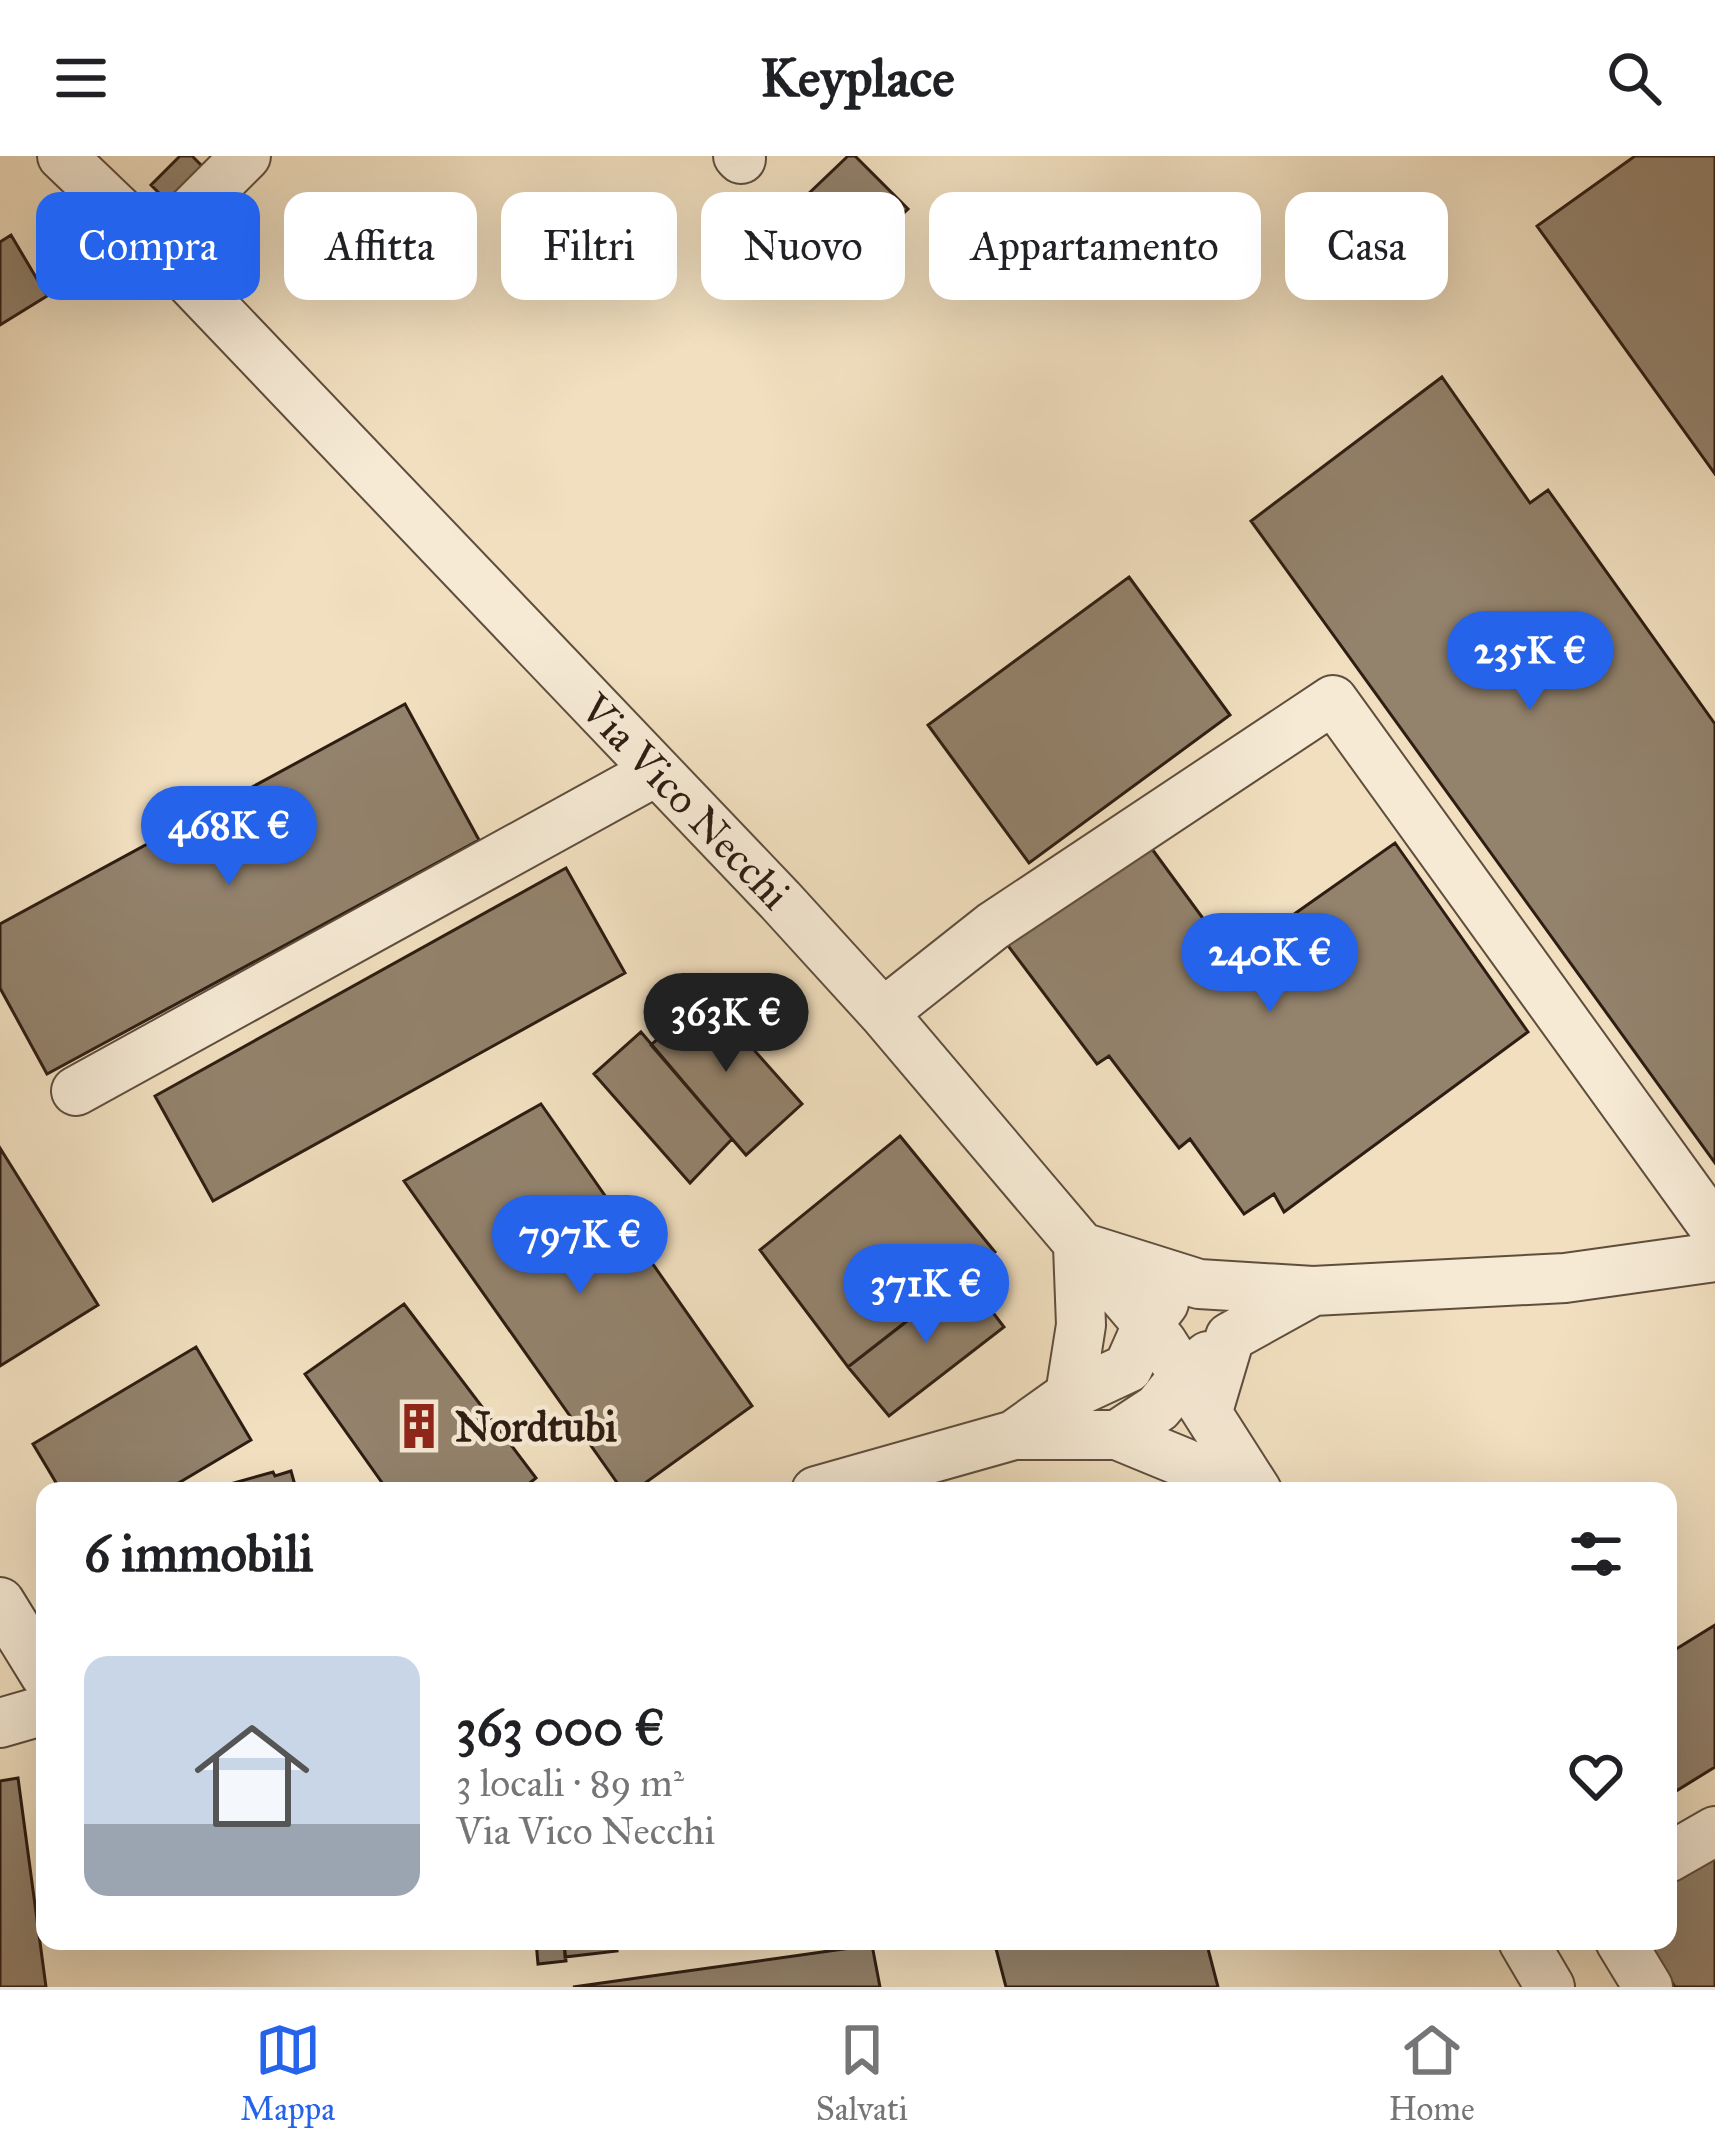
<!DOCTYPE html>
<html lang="it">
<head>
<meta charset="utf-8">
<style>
	:root { --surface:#fff; --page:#f6f6f6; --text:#202124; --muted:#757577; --line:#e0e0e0; --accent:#2563eb }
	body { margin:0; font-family:"IM FELL Great Primer",serif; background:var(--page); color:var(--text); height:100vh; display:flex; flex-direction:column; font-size:45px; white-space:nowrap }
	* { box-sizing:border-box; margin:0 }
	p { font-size:39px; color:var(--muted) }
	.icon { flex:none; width:66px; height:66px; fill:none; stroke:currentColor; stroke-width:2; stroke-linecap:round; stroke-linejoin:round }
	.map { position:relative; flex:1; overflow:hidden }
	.details { position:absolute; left:36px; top:1326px; width:1641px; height:468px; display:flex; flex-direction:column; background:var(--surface); border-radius:24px; box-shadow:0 12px 48px #0002 }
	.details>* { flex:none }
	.guide { position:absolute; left:36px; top:36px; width:1644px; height:108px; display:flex; gap:24px }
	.price { position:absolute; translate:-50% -102px; padding:0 27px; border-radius:42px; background:var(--accent); color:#fff; font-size:39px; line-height:78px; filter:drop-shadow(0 3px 6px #0008) }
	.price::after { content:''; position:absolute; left:50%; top:72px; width:36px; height:27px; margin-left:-18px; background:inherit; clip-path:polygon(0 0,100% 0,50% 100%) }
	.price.on { background:#222; color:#fff }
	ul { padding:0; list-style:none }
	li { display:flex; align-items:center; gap:36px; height:300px; padding:0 48px }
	li span { display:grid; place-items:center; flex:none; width:336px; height:240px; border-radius:24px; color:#555 }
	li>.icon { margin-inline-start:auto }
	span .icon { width:144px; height:144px; fill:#fffc; stroke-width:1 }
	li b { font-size:51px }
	h2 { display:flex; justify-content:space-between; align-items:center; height:144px; padding:0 48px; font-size:51px }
	.pill { padding:0 42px; border-radius:24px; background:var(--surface); box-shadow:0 12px 48px #0002; font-size:42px; line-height:108px }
	.pill.on { background:var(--accent); color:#fff }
	header { display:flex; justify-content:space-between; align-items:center; height:156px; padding:0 48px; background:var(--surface); font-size:54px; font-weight:800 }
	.dock { display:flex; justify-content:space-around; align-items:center; height:168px; border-top:3px solid var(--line); background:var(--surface); font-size:33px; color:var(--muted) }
	.dock a { display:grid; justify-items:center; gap:6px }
	.dock .on { color:var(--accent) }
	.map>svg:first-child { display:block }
	.building { fill:#93826c; stroke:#2e1d13; stroke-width:3 }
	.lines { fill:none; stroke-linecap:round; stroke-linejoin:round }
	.minor-casing { stroke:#5f4e3e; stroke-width:52 }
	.minor { stroke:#f6ead5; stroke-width:48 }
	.labels { text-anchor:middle; stroke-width:9; stroke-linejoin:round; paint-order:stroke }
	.street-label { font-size:42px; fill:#2e1d13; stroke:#f6ead5 }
	.poi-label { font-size:42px; font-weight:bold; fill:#2e1d13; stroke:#f6ead5; text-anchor:start }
</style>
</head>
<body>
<header><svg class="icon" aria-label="menu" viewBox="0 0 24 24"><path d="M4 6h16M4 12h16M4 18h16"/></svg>Keyplace<svg class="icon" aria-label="search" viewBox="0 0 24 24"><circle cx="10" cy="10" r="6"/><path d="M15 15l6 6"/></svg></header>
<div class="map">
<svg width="1715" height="1831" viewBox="0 0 1715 1831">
	<rect width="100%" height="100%" fill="#f1dfbf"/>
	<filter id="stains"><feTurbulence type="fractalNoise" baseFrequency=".00167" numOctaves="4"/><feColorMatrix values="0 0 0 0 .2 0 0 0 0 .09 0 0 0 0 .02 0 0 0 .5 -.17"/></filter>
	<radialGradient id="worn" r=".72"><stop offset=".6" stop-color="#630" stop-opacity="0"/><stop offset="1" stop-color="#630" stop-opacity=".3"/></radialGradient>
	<!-- building -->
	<path class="building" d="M180 0H192L208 16 174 52 151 29Z
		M848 0H855L908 53 860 99 804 42Z
		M1635 0H1715V318L1537 70Z
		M11 79 47 140 0 169V86Z
		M1442 221 1530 347 1548 334 1715 568V1007L1251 365Z
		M1129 421 1230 559 1029 707 928 569Z
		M405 548 479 684 47 918 0 832V768Z
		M1141 678 1232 802 1395 687 1528 876 1284 1056 1274 1038 1244 1058 1190 983 1179 992 1109 900 1097 908 1003 783Z
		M566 712 625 817 213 1045 155 940Z
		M706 840 802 948 746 999 651 889Z
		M641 876 732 983 690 1027 594 918Z
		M541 948 752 1250 634 1335H623L404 1025Z
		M900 980 995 1096 848 1211 760 1094Z
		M0 992 98 1149 0 1210Z
		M965 1120 1004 1171 889 1260 848 1211Z
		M404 1148 536 1322 520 1335H388L305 1218Z
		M196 1191 251 1284 165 1335H61L33 1288Z
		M291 1315 296 1333 305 1330 307 1335H232L230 1328 273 1316 275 1320Z
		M1715 1469V1611L1668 1640V1498Z
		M18 1622 46 1831H0V1625Z
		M1715 1700V1831H1675L1647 1785H1668V1728Z
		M536 1785H564L566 1805 538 1808Z
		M564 1785H615L617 1795 565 1801Z
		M994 1785H1206L1218 1831H1006Z
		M872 1789 880 1831H573Z"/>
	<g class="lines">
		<defs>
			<path id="minor" d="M62 0 156 90 780 744 883 857 1162 1186 1257 1335
				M738 0 741 3
				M156 90 246 0
				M883 857 993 770 1333 544 1715 1073
				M76 935 657 615
				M1070 1239 1128 1212 1147 1169 1164 1147
				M1208 1255 1230 1181 1313 1135
				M1014 1279 1070 1239 1081 1169 1078 1090 1199 1128 1313 1135 1565 1122 1715 1101
				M1117 1279 1158 1252 1184 1220 1208 1200
				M816 1335 1014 1279H1117L1185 1307 1227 1335
				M0 1446 45 1519
				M0 1567 45 1554
				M1668 1702 1715 1675
				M1523 1785 1550 1831
				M1620 1785 1648 1831"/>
		</defs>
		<!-- minor casing -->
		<use href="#minor" class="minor-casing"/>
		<!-- minor -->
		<use href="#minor" class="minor"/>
	</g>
	<!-- icons -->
	<defs>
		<symbol id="building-bare" viewBox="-9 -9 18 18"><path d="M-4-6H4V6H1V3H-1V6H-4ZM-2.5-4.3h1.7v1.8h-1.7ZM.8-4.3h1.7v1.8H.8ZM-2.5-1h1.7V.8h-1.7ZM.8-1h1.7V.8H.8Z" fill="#8f2418" stroke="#f6ead5" stroke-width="2.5" paint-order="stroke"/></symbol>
	</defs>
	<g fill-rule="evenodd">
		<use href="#building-bare" x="386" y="1237" width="66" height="66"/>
	</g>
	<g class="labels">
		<!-- street labels -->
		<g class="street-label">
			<text transform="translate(686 645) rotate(46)" y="15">Via Vico Necchi</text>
		</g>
		<!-- poi labels -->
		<g class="poi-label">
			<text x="455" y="1285">Nordtubi</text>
		</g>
	</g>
	<rect width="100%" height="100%" filter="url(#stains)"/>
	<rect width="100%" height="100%" fill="url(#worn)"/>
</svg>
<b class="price" style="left:1530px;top:557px">235K €</b>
<b class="price" style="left:229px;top:732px">468K €</b>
<b class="price" style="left:1270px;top:859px">240K €</b>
<b class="price on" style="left:726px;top:919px">363K €</b>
<b class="price" style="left:580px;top:1141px">797K €</b>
<b class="price" style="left:926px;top:1190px">371K €</b>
<div class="guide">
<a class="pill on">Compra</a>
<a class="pill">Affitta</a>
<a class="pill">Filtri</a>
<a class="pill">Nuovo</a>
<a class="pill">Appartamento</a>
<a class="pill">Casa</a>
</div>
<section class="details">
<h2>6 immobili<svg class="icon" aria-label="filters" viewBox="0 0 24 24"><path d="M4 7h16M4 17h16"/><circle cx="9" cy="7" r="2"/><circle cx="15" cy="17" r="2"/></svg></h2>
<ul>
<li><span style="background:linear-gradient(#c9d6e8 70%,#9aa5b1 0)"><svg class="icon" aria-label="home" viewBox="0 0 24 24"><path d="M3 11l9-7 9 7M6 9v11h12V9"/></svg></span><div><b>363 000 €</b><p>3 locali · 89 m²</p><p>Via Vico Necchi</p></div><svg class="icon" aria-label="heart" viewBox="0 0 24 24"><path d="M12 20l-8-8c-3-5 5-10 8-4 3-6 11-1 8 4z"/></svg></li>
</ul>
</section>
</div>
<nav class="dock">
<a class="on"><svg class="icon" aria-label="map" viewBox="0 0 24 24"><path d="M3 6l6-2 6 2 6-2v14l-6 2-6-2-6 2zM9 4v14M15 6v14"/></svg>Mappa</a>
<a><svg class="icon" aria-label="saved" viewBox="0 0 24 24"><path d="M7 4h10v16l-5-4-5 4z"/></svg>Salvati</a>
<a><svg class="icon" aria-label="home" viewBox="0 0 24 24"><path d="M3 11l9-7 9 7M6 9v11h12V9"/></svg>Home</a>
</nav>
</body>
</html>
